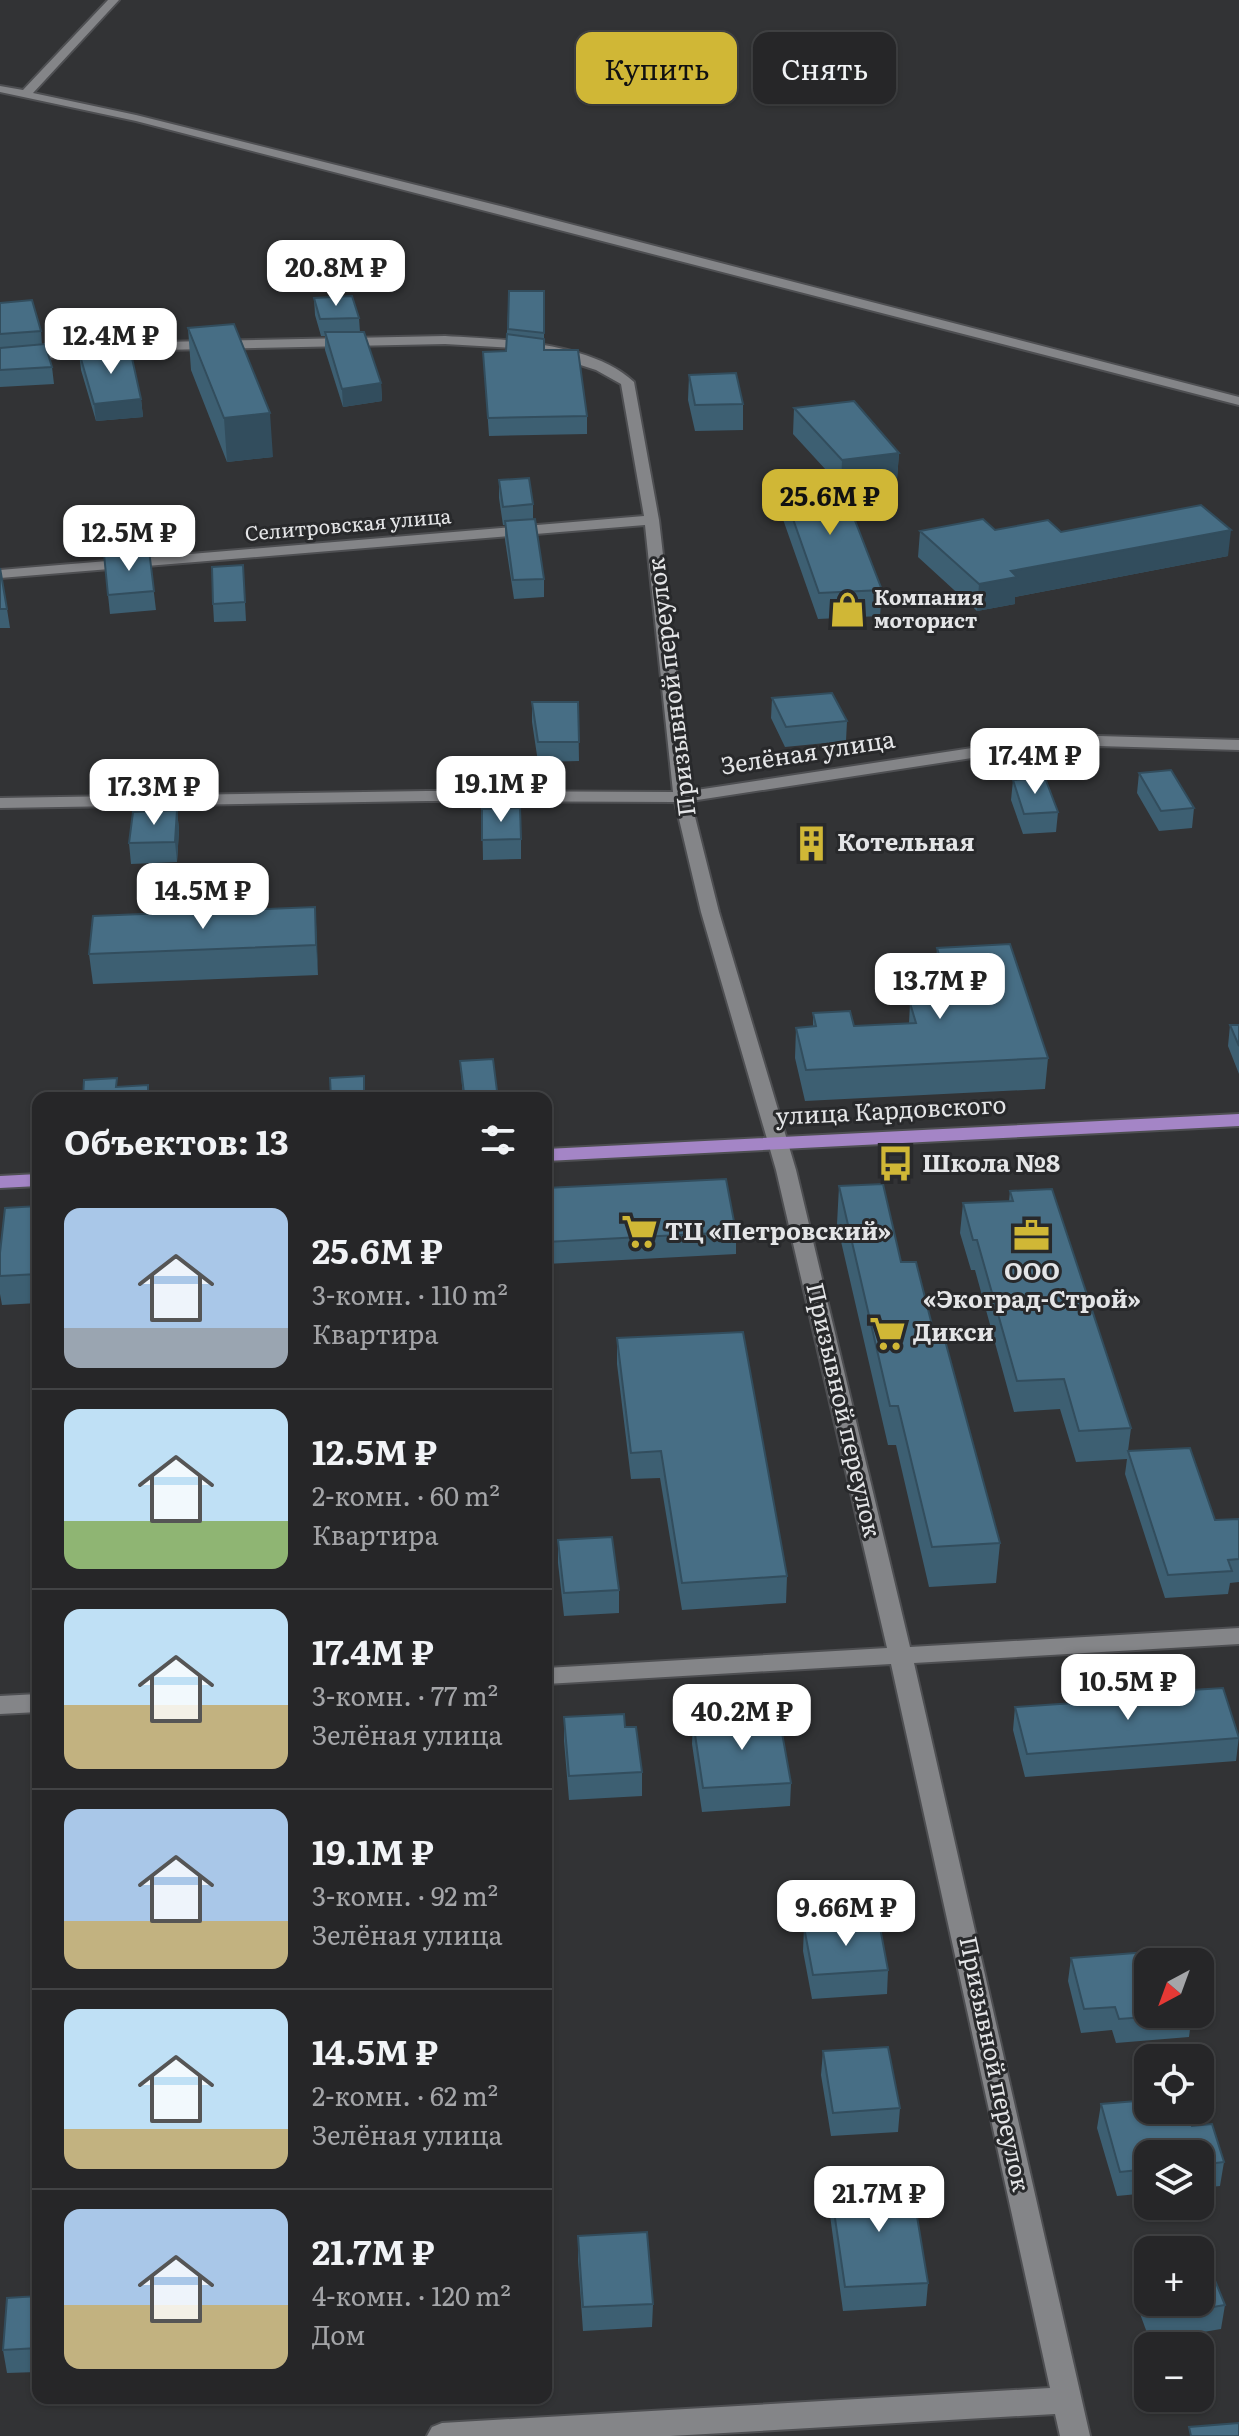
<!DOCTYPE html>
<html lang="ru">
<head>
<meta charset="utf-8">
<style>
	:root { --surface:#262628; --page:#323234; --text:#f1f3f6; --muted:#a4a5a8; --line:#424345; --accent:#d0b736 }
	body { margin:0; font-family:Literata,serif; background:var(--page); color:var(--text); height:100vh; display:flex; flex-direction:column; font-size:30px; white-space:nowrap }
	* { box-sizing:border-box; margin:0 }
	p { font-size:26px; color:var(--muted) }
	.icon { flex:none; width:44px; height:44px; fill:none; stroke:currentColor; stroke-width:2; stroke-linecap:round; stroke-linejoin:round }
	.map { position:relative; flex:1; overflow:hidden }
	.sheet { position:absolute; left:32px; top:1092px; width:520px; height:1312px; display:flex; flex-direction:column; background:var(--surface); border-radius:16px; box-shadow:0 2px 6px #0004,0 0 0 2px var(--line) }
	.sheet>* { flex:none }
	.top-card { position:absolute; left:576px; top:32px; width:542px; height:72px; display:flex; gap:16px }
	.needle { width:52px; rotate:221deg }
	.fabs { position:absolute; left:1134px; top:1948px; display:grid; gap:16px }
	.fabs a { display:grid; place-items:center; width:80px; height:80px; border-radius:16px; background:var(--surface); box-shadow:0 2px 6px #0004,0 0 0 2px var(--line); font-size:40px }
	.price { position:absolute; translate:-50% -68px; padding:0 18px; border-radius:16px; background:#fff; color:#222; font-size:26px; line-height:52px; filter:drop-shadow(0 2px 4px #0008) }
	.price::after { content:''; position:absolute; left:50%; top:48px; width:24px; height:18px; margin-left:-12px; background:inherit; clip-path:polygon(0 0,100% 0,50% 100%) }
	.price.selected { background:var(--accent); color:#111 }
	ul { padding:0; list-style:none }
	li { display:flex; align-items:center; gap:24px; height:200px; padding:0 32px }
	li+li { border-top:2px solid var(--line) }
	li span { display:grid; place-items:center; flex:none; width:224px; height:160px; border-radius:16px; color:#555 }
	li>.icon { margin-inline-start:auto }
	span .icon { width:96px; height:96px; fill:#fffc; stroke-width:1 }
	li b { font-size:34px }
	h2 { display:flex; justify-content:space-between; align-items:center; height:96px; padding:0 32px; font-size:34px }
	.pill { padding:0 28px; border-radius:16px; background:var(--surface); box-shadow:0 2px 6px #0004,0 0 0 2px var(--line); font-size:28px; line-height:72px }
	.pill.selected { background:var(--accent); color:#111 }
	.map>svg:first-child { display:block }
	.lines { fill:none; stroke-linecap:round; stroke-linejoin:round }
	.minor-casing { stroke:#4e4f52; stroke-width:4 }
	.major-casing { stroke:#4e4f52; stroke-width:4 }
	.minor { fill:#848588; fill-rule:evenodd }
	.major { fill:#a485c6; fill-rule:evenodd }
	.wall { fill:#3d5f72 }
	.shaded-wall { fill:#324d5d }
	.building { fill:#476e85; stroke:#324d5d; stroke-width:2 }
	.labels { text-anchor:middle; stroke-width:6; stroke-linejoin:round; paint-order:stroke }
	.far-street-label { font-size:20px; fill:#e4e5e7; stroke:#28292b }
	.far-poi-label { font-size:20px; font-weight:bold; fill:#e4e5e7; stroke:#28292b; text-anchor:start }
	.street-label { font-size:24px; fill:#e4e5e7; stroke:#28292b }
	.poi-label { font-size:24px; font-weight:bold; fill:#e4e5e7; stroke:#28292b; text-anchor:start }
</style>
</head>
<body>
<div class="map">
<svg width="1239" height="2436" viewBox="0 0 1239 2436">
	<rect width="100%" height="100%" fill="#323335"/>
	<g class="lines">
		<defs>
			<path id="minor" d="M108 0H119L33 93 136 115 504 207 1239 397V405L136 121 0 92V86L23 90Z
				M445 336C500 339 592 342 634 382L659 520 690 791 985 746 1098 736 1239 740V750L1098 746 985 756 691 801 719 912 796 1170 910 1647 1239 1628V1644L914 1663 1090 2436H1060L1055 2414 670 2436H427L432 2427 442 2423 1050 2388 891 1664 546 1684V1668L887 1648 776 1170 701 912 675 802 427 801 0 808V798L427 791 673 792 645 525 0 578V570L644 516 621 384 596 370 531 349 445 344 160 350 0 362V354L160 342Z
				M38 1694V1712L0 1714V1696Z"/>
			<path id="major" d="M1239 1114V1126L546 1161V1149Z
				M38 1174V1186L0 1188V1176Z"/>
		</defs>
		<!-- minor casing -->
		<use href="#minor" class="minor-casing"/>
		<!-- major casing -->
		<use href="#major" class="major-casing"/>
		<!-- minor -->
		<use href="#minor" class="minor"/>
		<!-- major -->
		<use href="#major" class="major"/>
	</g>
	<!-- wall -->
	<path class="wall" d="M509 291H544V350L587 416V434L489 436 483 352 506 351Z
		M314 298 359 318 360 332 381 383 382 401 343 407 325 350V336H321L315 315Z
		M0 303 41 331 42 345 52 367 54 384 0 387Z
		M188 328 273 457 227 462 191 370Z
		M79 352 141 399 143 417 96 421 81 370Z
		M689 375 743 404V430L695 431 688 400Z
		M794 408 899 453 897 479 842 486 882 590 880 616 818 619 779 508 780 482H837L793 434Z
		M499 480 533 504V519L544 579V597L514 599 505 540V525H503L499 498Z
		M99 510 147 536 156 610 110 614Z
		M995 530 1061 532 1228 556 1015 597V604L977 611 918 557 920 531Z
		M243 565 246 621 214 622 213 604Z
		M0 568 7 609 10 628H0Z
		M772 698 847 721 846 741 785 747 771 718Z
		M532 702H578L579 761 538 762 532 722Z
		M1139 773 1194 808 1192 828 1159 831 1137 793Z
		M1013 780 1058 812 1056 832 1023 834 1011 800Z
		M482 809 521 839V859L483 860Z
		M177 810 179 830 177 862 131 864 129 843Z
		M315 907 318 975 93 984 89 954Z
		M937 948 1048 1058 1045 1089 805 1101 795 1058 796 1028 813 1027V1013L854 1026 909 1023 910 1003 942 1001 935 978Z
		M1230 1025H1239V1074L1228 1046Z
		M460 1061 497 1091V1098H463Z
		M839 1186 901 1262 934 1333 1000 1543 996 1583 929 1587 896 1445H888L837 1224Z
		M546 1188 736 1232V1254L546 1264Z
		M1010 1191 1131 1428 1128 1451 1215 1520 1239 1519V1582L1230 1583 1228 1594 1165 1598 1125 1474 1127 1459 1076 1462 1060 1409 1014 1412 975 1270H971L960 1233 963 1203 1009 1201Z
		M38 1206V1303L2 1305 0 1294V1253Z
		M617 1338 787 1576 786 1603 682 1610 660 1478 631 1479 617 1364Z
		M558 1540 619 1590V1613L564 1616 558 1563Z
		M1144 1693 1239 1736 1236 1761 1025 1777 1013 1730 1015 1707 1143 1698Z
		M564 1717 625 1727 642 1772V1796L569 1800 564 1741Z
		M693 1721 791 1783 790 1806 702 1812 692 1744Z
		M804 1927 888 1970 887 1994 812 1999 803 1951Z
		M1071 1958 1148 2014H1192L1189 2037 1116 2043 1112 2030 1081 2033 1068 1981Z
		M823 2051 900 2108 898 2132 831 2136 821 2075Z
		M1101 2104 1192 2126 1224 2162 1220 2186 1200 2188V2154H1148V2193L1117 2196 1097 2128Z
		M830 2184 928 2283 926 2306 843 2311 829 2208Z
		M578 2236 653 2304 652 2327 583 2331 578 2260Z
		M1135 2268 1225 2305 1221 2329 1150 2341 1132 2292Z
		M38 2296V2372L7 2373 3 2350Z"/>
	<!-- shaded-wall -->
	<path class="shaded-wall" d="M381 383 382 401 343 407 342 389Z
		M141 399 143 417 96 421 94 404Z
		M270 413 273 457 227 462 224 418Z
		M899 453 897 479 841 486 842 460Z
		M1231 530 1228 556 1015 597V604L977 611 979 584 1011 571Z
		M177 810 179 830 177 862 175 842Z
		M315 907 317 937 318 975 316 945Z"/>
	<!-- building -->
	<path class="building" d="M509 291H544V333L508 329Z
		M352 296 359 318 320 319 314 298Z
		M32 300 41 331 0 334V303Z
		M234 324 270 413 224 418 188 328Z
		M325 332H364L381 383 342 389Z
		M507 334 544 339V350H578L587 416 488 418 483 352 506 351Z
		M45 344 52 367 0 370V348Z
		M130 349 141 399 94 404 79 352Z
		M736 373 743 404 695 405 689 375Z
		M854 401 899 453 842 460 794 408Z
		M529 478 533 504 503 507 499 480Z
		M780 482H840L882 590 819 593Z
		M1201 505 1231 530 1011 571 1017 577 979 584 920 531 983 519 995 530 1048 520 1061 532Z
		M142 507 147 536 102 540 99 510Z
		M535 519 544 579 513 580 505 521Z
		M149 550 154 591 108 595 104 554Z
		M243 565 245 602 213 604 212 567Z
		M0 568 7 609H0Z
		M832 693 847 721 786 727 772 698Z
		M532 702H578L579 742H538Z
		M1171 770 1194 808 1161 811 1139 773Z
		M1045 778 1058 812 1024 814 1013 780Z
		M520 808 521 839 482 840V809Z
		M177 810 175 842 129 843 133 812Z
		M315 907 316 945 89 954 93 916Z
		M1010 944 1048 1058 806 1070 796 1028 816 1026 813 1013 850 1011 854 1026 916 1023 910 1003 953 1001 937 948Z
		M1230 1025H1239V1046Z
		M493 1059 497 1091 464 1093 460 1061Z
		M364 1076V1098H331L330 1078Z
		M117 1078 116 1087 148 1085V1098H83L84 1080Z
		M726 1179 736 1232 546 1242V1188Z
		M883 1184 901 1262H916L934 1333H943L1000 1543 932 1547 898 1406H890L839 1186Z
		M1052 1189 1131 1428 1079 1431 1064 1379 1017 1381 977 1240H973L963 1203 1013 1201 1010 1191Z
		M38 1206V1274L0 1276V1253L5 1208Z
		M743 1332 787 1576 682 1583 661 1451 631 1453 617 1338Z
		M1190 1448 1215 1520 1239 1519V1559L1228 1560 1232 1571 1168 1575 1128 1451Z
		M612 1537 619 1590 564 1593 558 1540Z
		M1223 1688 1239 1738 1027 1754 1015 1707 1146 1698 1144 1693Z
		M624 1714 625 1727H636L642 1772 569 1776 564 1717Z
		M779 1716 791 1783 703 1788 693 1721Z
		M879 1922 888 1970 813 1975 804 1927Z
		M1148 1952 1151 1962H1148V2014H1187L1119 2019 1115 2007 1084 2009 1071 1958Z
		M888 2047 900 2108 833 2113 823 2051Z
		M1148 2100V2110H1188L1192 2126 1212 2124 1224 2162 1200 2165V2154H1148V2169L1120 2172 1101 2104Z
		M911 2180 928 2283 845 2287 830 2184Z
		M647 2232 653 2304 583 2307 578 2236Z
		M1205 2256 1225 2305 1154 2317 1148 2302H1200V2257Z
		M1148 2266V2302L1135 2268Z
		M38 2296V2348L3 2350 7 2298Z
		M1239 2423V2436H1191L1189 2427Z"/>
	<!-- icons -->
	<defs>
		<symbol id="shop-bare" viewBox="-9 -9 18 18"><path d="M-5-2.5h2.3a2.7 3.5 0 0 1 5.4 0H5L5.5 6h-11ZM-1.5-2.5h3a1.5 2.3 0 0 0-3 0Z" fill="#d0b736" stroke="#28292b" stroke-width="2.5" paint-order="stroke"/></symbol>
		<symbol id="building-bare" viewBox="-9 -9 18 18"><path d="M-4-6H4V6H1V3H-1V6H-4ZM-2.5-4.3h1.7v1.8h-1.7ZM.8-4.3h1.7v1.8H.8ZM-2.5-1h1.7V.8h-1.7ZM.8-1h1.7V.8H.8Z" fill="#d0b736" stroke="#28292b" stroke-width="2.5" paint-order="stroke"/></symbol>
		<symbol id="bus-bare" viewBox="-9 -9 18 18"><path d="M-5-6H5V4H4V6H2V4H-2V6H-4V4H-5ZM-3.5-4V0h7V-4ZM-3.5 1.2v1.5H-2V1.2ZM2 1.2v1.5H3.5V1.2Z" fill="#d0b736" stroke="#28292b" stroke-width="2.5" paint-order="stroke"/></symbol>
		<symbol id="supermarket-bare" viewBox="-9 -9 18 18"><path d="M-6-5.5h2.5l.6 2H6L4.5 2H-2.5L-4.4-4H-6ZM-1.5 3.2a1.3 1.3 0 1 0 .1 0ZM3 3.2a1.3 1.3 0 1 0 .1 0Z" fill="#d0b736" stroke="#28292b" stroke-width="2.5" paint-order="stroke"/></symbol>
		<symbol id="office-bare" viewBox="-9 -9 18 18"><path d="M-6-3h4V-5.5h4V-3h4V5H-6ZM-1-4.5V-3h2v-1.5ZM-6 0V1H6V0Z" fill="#d0b736" stroke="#28292b" stroke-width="2.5" paint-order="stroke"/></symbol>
	</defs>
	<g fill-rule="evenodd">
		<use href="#shop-bare" x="822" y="584" width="51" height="51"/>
		<use href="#building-bare" x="786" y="818" width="51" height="51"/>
		<use href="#bus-bare" x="870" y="1138" width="51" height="51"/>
		<use href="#supermarket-bare" x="614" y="1206" width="51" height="51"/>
		<use href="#office-bare" x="1006" y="1210" width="51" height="51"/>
		<use href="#supermarket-bare" x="862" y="1308" width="51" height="51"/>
	</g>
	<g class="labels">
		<!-- far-street labels -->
		<g class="far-street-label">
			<text transform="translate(348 525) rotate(-5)" y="7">Селитровская улица</text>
		</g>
		<!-- far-poi labels -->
		<g class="far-poi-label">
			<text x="874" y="605">Компания<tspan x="874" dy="23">моторист</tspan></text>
		</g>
		<!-- street labels -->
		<g class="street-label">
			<text transform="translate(672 687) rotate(-97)" y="8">Призывной переулок</text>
			<text transform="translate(808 753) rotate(-9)" y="8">Зелёная улица</text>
			<text transform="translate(891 1111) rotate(-3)" y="8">улица Кардовского</text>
			<text transform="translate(843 1410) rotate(77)" y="8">Призывной переулок</text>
			<text transform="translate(994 2064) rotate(78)" y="8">Призывной переулок</text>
		</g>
		<!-- poi labels -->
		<g class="poi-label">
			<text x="837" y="851">Котельная</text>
			<text x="922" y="1172">Школа №8</text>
			<text x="665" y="1240">ТЦ «Петровский»</text>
			<text x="1032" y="1280" text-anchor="middle">ООО<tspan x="1032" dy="28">«Экоград-Строй»</tspan></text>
			<text x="913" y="1341">Дикси</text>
		</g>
	</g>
</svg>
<div class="fabs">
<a><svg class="needle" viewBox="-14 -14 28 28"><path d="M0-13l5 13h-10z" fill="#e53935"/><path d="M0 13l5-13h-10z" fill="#a4a5a8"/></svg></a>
<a><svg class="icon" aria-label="locate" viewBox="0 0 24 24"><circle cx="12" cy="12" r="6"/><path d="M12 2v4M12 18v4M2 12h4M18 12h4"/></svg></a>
<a><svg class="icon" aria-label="layers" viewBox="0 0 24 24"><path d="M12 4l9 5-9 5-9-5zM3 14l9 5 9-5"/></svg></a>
<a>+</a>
<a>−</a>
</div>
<b class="price" style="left:336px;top:308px">20.8M ₽</b>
<b class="price" style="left:111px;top:376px">12.4M ₽</b>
<b class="price selected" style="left:830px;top:537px">25.6M ₽</b>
<b class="price" style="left:129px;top:573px">12.5M ₽</b>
<b class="price" style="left:1035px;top:796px">17.4M ₽</b>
<b class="price" style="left:501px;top:824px">19.1M ₽</b>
<b class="price" style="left:154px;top:827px">17.3M ₽</b>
<b class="price" style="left:203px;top:931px">14.5M ₽</b>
<b class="price" style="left:940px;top:1021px">13.7M ₽</b>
<b class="price" style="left:1128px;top:1722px">10.5M ₽</b>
<b class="price" style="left:742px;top:1752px">40.2M ₽</b>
<b class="price" style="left:846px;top:1948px">9.66M ₽</b>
<b class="price" style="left:879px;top:2234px">21.7M ₽</b>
<div class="top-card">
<a class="pill selected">Купить</a>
<a class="pill">Снять</a>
</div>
<section class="sheet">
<h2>Объектов: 13<svg class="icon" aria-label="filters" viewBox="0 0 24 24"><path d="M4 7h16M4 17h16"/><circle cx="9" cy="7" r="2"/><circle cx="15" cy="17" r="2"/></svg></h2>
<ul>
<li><span style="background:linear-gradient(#a9c7e8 75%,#9aa5b1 0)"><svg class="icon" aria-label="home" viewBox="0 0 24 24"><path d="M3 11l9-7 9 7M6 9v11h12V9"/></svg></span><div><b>25.6M ₽</b><p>3-комн. · 110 m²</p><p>Квартира</p></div></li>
<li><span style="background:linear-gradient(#bfe0f5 70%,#8fb573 0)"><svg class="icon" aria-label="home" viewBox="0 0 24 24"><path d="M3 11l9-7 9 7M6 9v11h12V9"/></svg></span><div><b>12.5M ₽</b><p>2-комн. · 60 m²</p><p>Квартира</p></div></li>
<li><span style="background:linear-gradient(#bfe0f5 60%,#c2b280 0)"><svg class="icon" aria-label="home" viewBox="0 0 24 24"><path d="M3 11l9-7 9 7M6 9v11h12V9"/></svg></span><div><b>17.4M ₽</b><p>3-комн. · 77 m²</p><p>Зелёная улица</p></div></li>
<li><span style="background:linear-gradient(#a9c7e8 70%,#c2b280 0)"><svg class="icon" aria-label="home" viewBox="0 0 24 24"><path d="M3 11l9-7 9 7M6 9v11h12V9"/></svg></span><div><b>19.1M ₽</b><p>3-комн. · 92 m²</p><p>Зелёная улица</p></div></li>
<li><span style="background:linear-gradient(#bfe0f5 75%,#c2b280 0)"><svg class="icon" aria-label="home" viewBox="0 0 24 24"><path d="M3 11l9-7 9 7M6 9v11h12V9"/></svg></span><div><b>14.5M ₽</b><p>2-комн. · 62 m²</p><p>Зелёная улица</p></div></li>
<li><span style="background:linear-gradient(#a9c7e8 60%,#c2b280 0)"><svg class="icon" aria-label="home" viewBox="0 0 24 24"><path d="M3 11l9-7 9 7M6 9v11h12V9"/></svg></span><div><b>21.7M ₽</b><p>4-комн. · 120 m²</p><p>Дом</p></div></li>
</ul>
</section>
</div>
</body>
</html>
